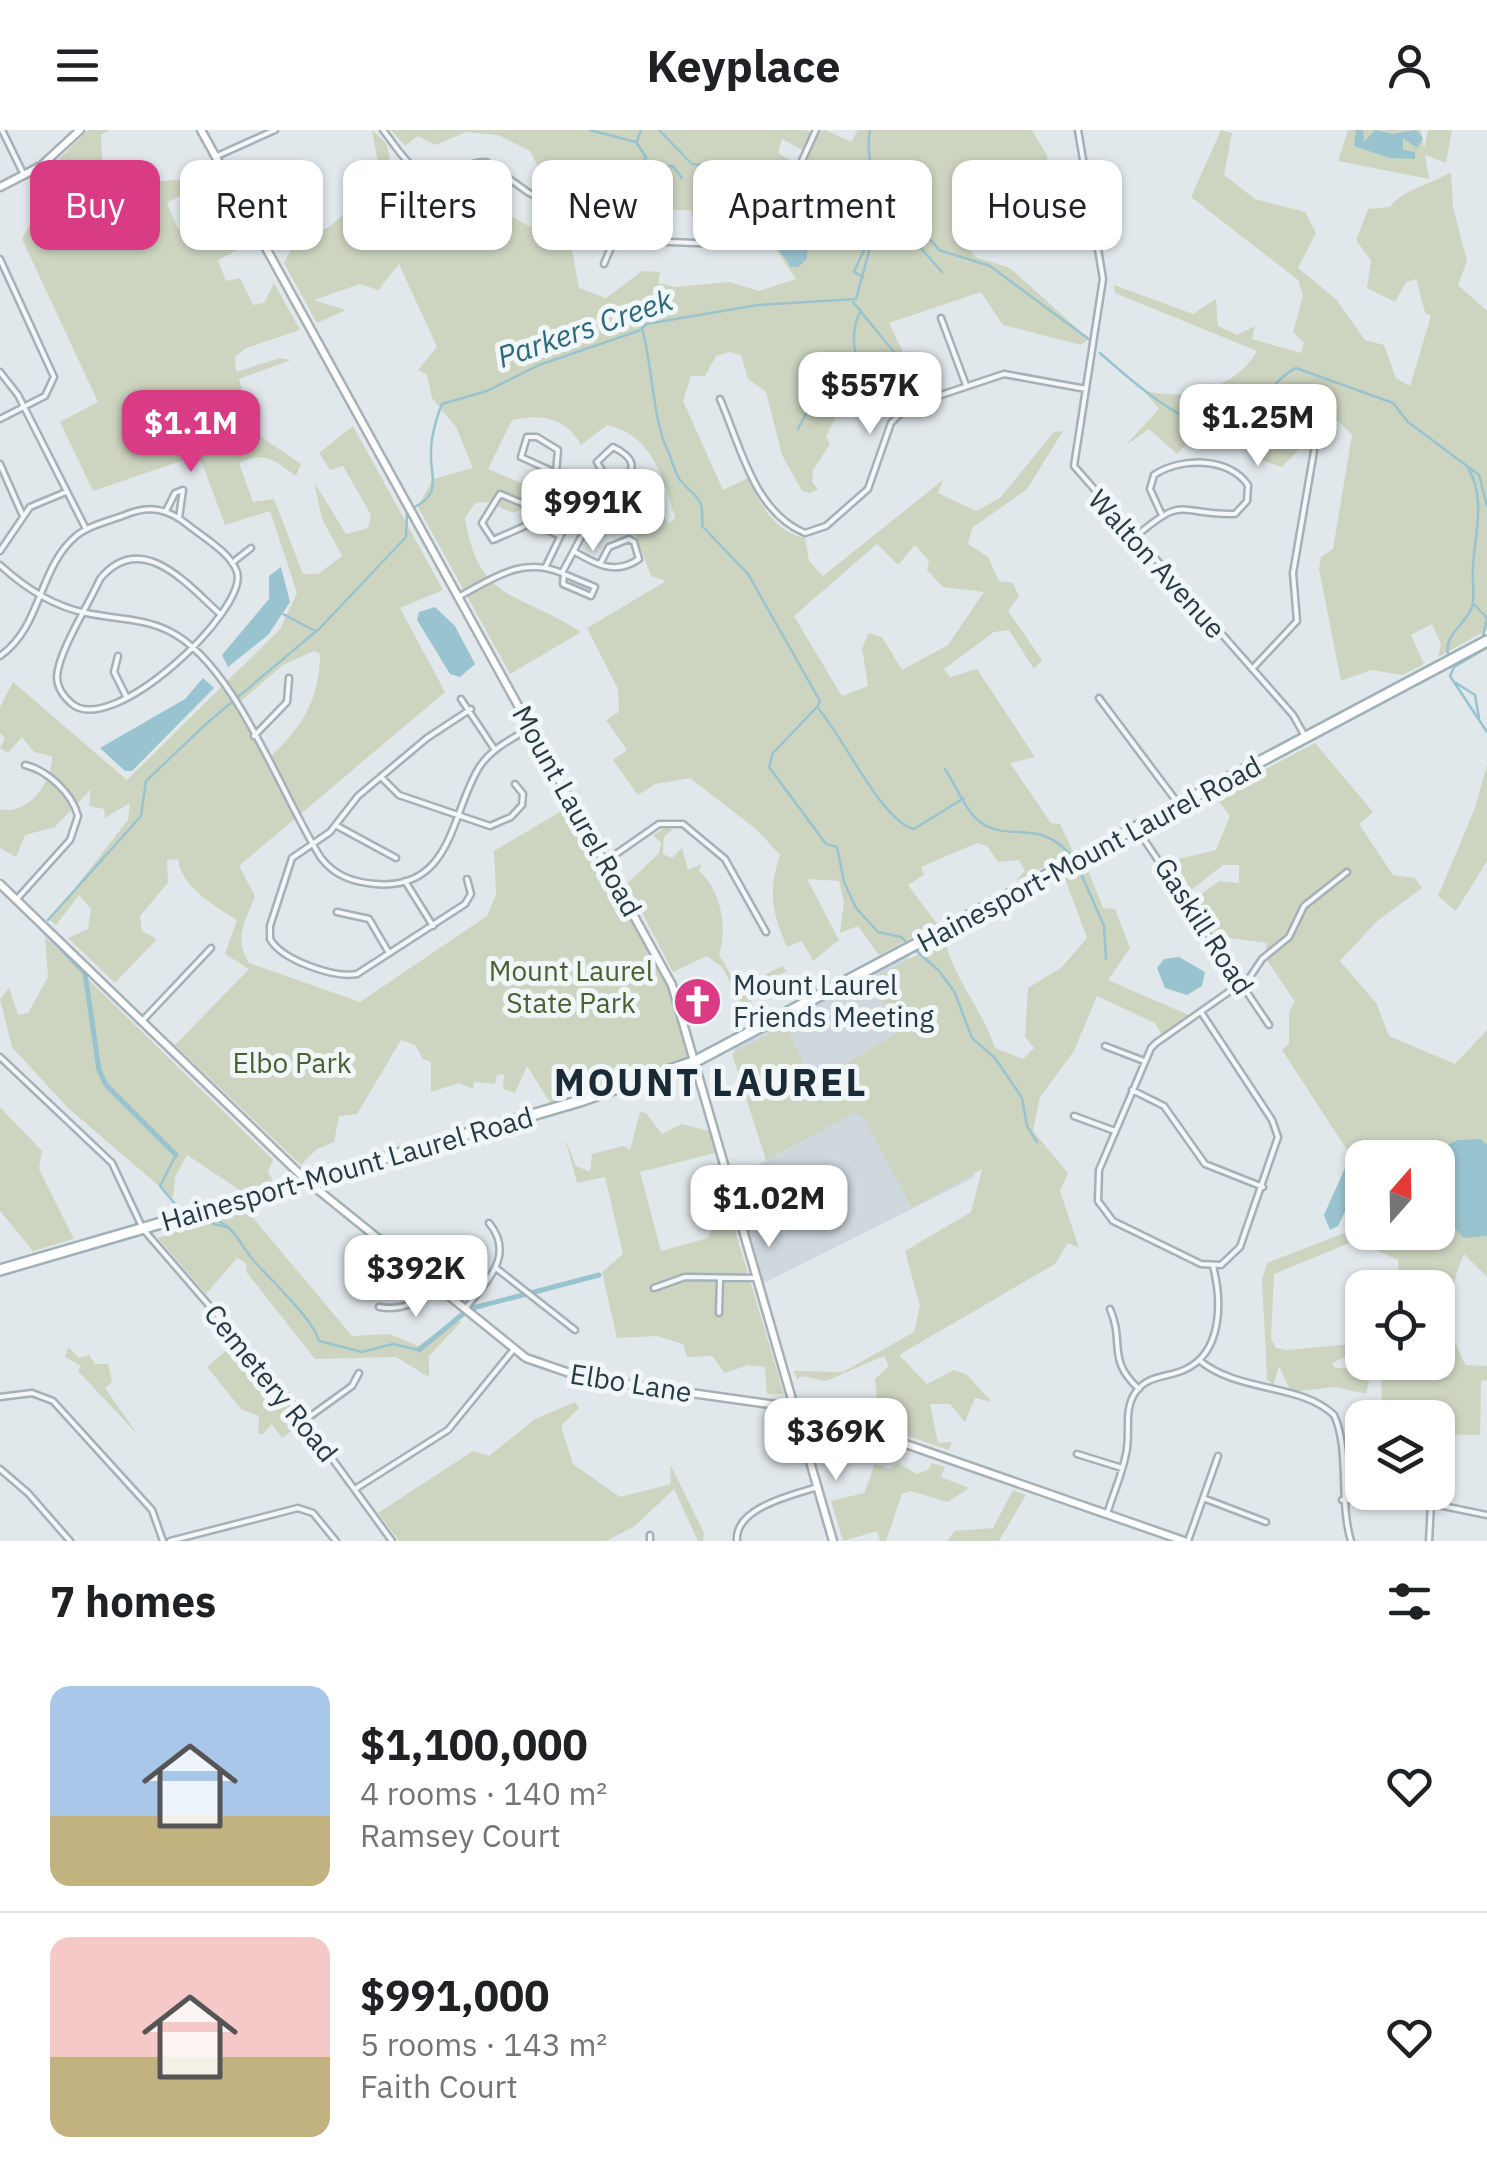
<!DOCTYPE html>
<html lang="en">
<head>
<meta charset="utf-8">
<style>
	:root { --surface:#fff; --page:#f6f6f6; --text:#202124; --muted:#757577; --line:#e0e0e0; --accent:#d93c85 }
	body { margin:0; font-family:"IBM Plex Sans",sans-serif; background:var(--page); color:var(--text); height:100vh; display:flex; flex-direction:column; font-size:38px; white-space:nowrap }
	* { box-sizing:border-box; margin:0 }
	p { font-size:32px; color:var(--muted) }
	.icon { flex:none; width:55px; height:55px; fill:none; stroke:currentColor; stroke-width:2; stroke-linecap:round; stroke-linejoin:round }
	.map { position:relative; height:1411px; overflow:hidden }
	.panel { display:flex; flex-direction:column; background:var(--surface); flex:1 }
	.panel>* { flex:none }
	.hud { position:absolute; left:30px; top:30px; width:1428px; height:90px; display:flex; gap:20px }
	.needle { width:65px; rotate:20deg }
	.tools { position:absolute; left:1345px; top:1010px; display:grid; gap:20px }
	.tools a { display:grid; place-items:center; width:110px; height:110px; border-radius:20px; background:var(--surface); box-shadow:0 2px 8px #0004; font-size:50px }
	.price { position:absolute; translate:-50% -85px; padding:0 22px; border-radius:20px; background:#fff; color:#222; font-size:32px; line-height:65px; filter:drop-shadow(0 2px 5px #0008) }
	.price::after { content:''; position:absolute; left:50%; top:60px; width:30px; height:22px; margin-left:-15px; background:inherit; clip-path:polygon(0 0,100% 0,50% 100%) }
	.price.selected { background:var(--accent); color:#fff }
	ul { padding:0; list-style:none }
	li { display:flex; align-items:center; gap:30px; height:250px; padding:0 50px }
	li+li { border-top:2px solid var(--line) }
	li span { display:grid; place-items:center; flex:none; width:280px; height:200px; border-radius:20px; color:#555 }
	li>.icon { margin-inline-start:auto }
	span .icon { width:120px; height:120px; fill:#fffc; stroke-width:1 }
	li b { font-size:42px }
	h2 { display:flex; justify-content:space-between; align-items:center; height:120px; padding:0 50px; font-size:42px }
	.pill { padding:0 35px; border-radius:20px; background:var(--surface); box-shadow:0 2px 8px #0004; font-size:35px; line-height:90px }
	.pill.selected { background:var(--accent); color:#fff }
	header { display:flex; justify-content:space-between; align-items:center; height:130px; padding:0 50px; background:var(--surface); font-size:45px; font-weight:800 }
	.map>svg:first-child { display:block }
	.built { fill:#cfd8dd }
	.green { fill:#cdd5c1; fill-rule:evenodd }
	.water { fill:#99c3ce }
	.lines { fill:none; stroke-linecap:round; stroke-linejoin:round }
	.stream { stroke:#99c3ce; stroke-width:2.5 }
	.canal { stroke:#99c3ce; stroke-width:5 }
	.street-casing { stroke:#a6b1b6; stroke-width:9 }
	.secondary-casing { stroke:#a6b1b6; stroke-width:11 }
	.primary-casing { stroke:#9fb0b8; stroke-width:14 }
	.street { stroke:#f4f7f9; stroke-width:4 }
	.secondary { stroke:#fff; stroke-width:6 }
	.primary { stroke:#fff; stroke-width:9 }
	.labels { text-anchor:middle; stroke-width:10; stroke-linejoin:round; paint-order:stroke }
	.street-label { font-size:28px; fill:#283b44; stroke:#f1f6f8 }
	.park-label { font-size:28px; fill:#4a6134; stroke:#f1f6f8 }
	.poi-label { font-size:28px; fill:#283b44; stroke:#f1f6f8; text-anchor:start }
	.water-label { font-size:30px; font-style:italic; fill:#2e697b; stroke:#f1f6f8 }
	.district-label { font-size:38px; font-weight:bold; letter-spacing:2.5px; fill:#1a2b35; stroke:#f1f6f8 }
</style>
</head>
<body>
<header><svg class="icon" aria-label="menu" viewBox="0 0 24 24"><path d="M4 6h16M4 12h16M4 18h16"/></svg>Keyplace<svg class="icon" aria-label="person" viewBox="0 0 24 24"><circle cx="12" cy="8" r="4"/><path d="M4 21q1-7 8-7t8 7"/></svg></header>
<div class="map">
<svg width="1487" height="1411" viewBox="0 0 1487 1411">
	<rect width="100%" height="100%" fill="#e1e8eb"/>
	<!-- built -->
	<path class="built" d="M904 823 929 849 942 938 975 1047 760 1155 730 1048 768 1030 731 913Z"/>
	<!-- green -->
	<path class="green" d="M88 0H110L101 5 102 29 119 71 126 74 152 52 215 46 167 73 178 99 234 81 252 112 218 130 226 151 240 148 253 175 264 173 274 153 300 200 246 218 235 227 236 242 280 228 291 230 239 249 248 279 220 290 230 313 257 304 301 334 296 346C275 331 264 320 239 333L253 372 274 369 303 444H318L342 426 322 389 314 352 346 404 368 398 371 385 343 336 330 340 319 323 353 296 443 460 400 478 445 562 239 736 255 766C246 791 233 806 249 833L360 872 487 786 496 765 494 721 565 679 568 684 575 680 672 855 696 931 554 979 527 936 515 963 503 959 504 944 497 945 495 954 474 952 473 959 459 953 431 962V932L423 929 415 915 401 910 357 984 339 986 334 1012 317 1019 301 1035 175 915 249 839 225 824 237 790C215 776 181 757 178 729L167 730 168 753 140 786 142 801 157 809 115 853 68 808 88 799 91 779 79 765 56 795 50 790 128 690 130 673 105 688 104 679 89 676 91 659 55 697 25 705 16 727 0 718V679C28 686 53 652 52 626L34 622 22 607 8 623 0 618 5 608 0 603V577L13 552 127 650 280 499 297 463 270 381 225 395 202 333 190 328 93 361 60 292 98 272 22 109 37 81 44 88 57 85 61 78 48 40ZM314 521 320 524C320 568 302 598 270 627L241 571 283 535Z
		M372 0 386 13 390 28 383 35C412 82 427 81 478 68L572 120 579 158 606 168 642 141 660 142 658 153 675 157 729 152 759 161 796 149 767 107 778 83 818 98 815 86 832 46 802 31 806 22 782 9 778 23 794 32 781 55 762 49 744 88 692 87 691 80H656L654 85 539 39 530 21 498 5 466 2 435 15 418 6 405 16 391 0H806L814 4 825 0 851 12 858 0H1032L1047 25 1048 39 1080 33 1082 40C1057 44 1019 53 1005 74L1019 83 971 106 968 117 975 127 1010 138 1089 209 1081 215 1003 195 981 162 889 193 914 245 916 273 898 282 870 257 846 265 826 307 830 314 813 340 812 352 818 359 810 363 802 361 782 325 766 262 748 249 741 225 729 222 716 226 705 246H691L683 271 723 360 748 348C760 374 775 403 805 408L809 431 823 446 943 350 938 363 976 381 1000 368 1054 302 1063 301 1027 359 972 398 968 414 988 427 999 451 1013 453 1019 466 1008 481 1042 530 1034 539 1009 500 994 502 944 539 950 547 977 539 1035 627 1010 633 1051 693 1060 694 1073 722 1016 751 1025 741 1019 730 998 732 987 716 977 713 921 737 924 745 908 755 937 794 879 825 858 796 840 803 844 772 839 751 807 749 839 810 813 831 802 811 787 817C772 785 768 759 780 725L756 699 690 648 655 654 638 665 613 630 627 620 606 590 619 582 618 559 587 498 666 451 651 446 627 381 654 370 669 394 675 388C664 348 651 304 607 295L581 315C567 288 540 283 512 290L488 339 557 368 547 391 531 374 513 383 487 372 475 373 465 388C479 473 517 461 581 502L510 544 418 377 433 349 473 338 456 297 432 268 427 245 418 240 437 217 399 134 378 160 360 154 314 170 346 180 317 193 284 133 295 112 329 97 357 73 384 67ZM877 414 898 435 915 415 929 431 927 440 943 457 984 462 948 515 902 540 882 507 869 503 862 518 868 556 842 566 794 486Z
		M1221 0 1232 3 1224 45 1255 69 1305 82 1316 103 1298 138 1336 169 1365 210 1384 215 1396 248 1410 256 1431 186 1425 182 1416 149 1406 152 1395 172 1367 158 1371 131 1356 110 1368 79 1390 77C1402 60 1432 54 1451 42L1453 77 1467 131 1458 155 1487 181V500L1438 527 1441 514 1432 494 1411 505 1424 534 1403 545 1371 540 1341 551 1319 439 1321 427 1333 419 1352 305 1338 291 1327 293 1319 311 1299 319 1282 337 1261 330 1238 312 1199 302 1177 324 1149 299 1125 316 1159 279 1143 260C1184 272 1235 259 1257 221L1115 163 1114 155 1193 184 1216 169 1218 196 1237 205 1255 196 1252 209 1301 223 1304 213 1293 202 1303 165 1298 150 1191 67Z
		M1348 0H1421L1424 19 1428 0H1452L1446 33 1425 25 1429 49 1338 31Z
		M1315 613 1373 682 1359 694 1393 745 1415 748 1422 758 1376 792 1340 831 1376 873 1389 906 1455 934 1487 900V1147L1464 1124C1448 1160 1444 1200 1466 1235L1487 1236V1250L1481 1251 1480 1305 1438 1304V1288L1382 1287 1381 1233 1438 1232V1158L1399 1157 1398 1130 1354 1111 1274 1144 1271 1209 1276 1218 1287 1220 1362 1213V1225L1353 1224 1332 1233 1335 1238 1372 1237 1366 1264 1335 1257 1291 1262 1279 1236 1273 1256 1267 1249 1262 1149 1267 1133 1347 1102 1362 1072V1102H1438V1028H1362V1043L1282 920 1289 914V881L1295 872 1265 827 1267 813 1216 806 1196 768 1219 751 1239 753V735H1223L1191 760 1174 730 1216 720 1230 686 1215 666Z
		M1487 635V731L1456 781 1438 766 1475 678Z
		M664 698 673 699 664 707 663 724 672 728 682 718 688 740 702 734 699 741C721 760 728 798 719 825L739 858 782 836 787 841 765 851 773 867 752 869 747 884 722 837 707 826 673 842 627 754 659 723 661 713 653 705Z
		M1086 735 1103 778 1115 779 1130 818 1108 850 1193 887 1163 907 1155 893 1097 866 1074 921 1040 967 1033 1001 1068 1043 1060 1061 1079 1118 1068 1113 1055 1134 899 1225 927 1254 954 1240 967 1245 992 1272 975 1268 965 1292 950 1274H930L938 1313 952 1312 949 1320 902 1304 907 1289 895 1274 886 1298 869 1292 877 1269 875 1249 889 1236 884 1226 826 1251 802 1246 797 1249 794 1241 843 1242 914 1202 920 1176 905 1121 971 1082 982 1039 912 1078 863 987 855 983 766 1030 732 924 785 895 814 953 902 900 870 850 945 810C953 848 983 880 995 918L1023 929 1034 918 1025 907 1028 858 1062 837 1087 808 1064 746Z
		M45 807 273 1030 268 1041 273 1052 241 1061 187 1025 175 1047 173 1068 68 978 12 917 0 869 9 858 18 885 28 883 48 847Z
		M0 977 42 1021 39 1039 74 1109 33 1121 0 1081Z
		M640 982 646 983 662 1004 682 994 709 1001 715 1023 640 1042 661 1121 708 1108 713 1098 726 1093 719 1069 725 1067 784 1264H767L765 1237 748 1235 725 1243 712 1226 687 1227 683 1214 657 1206 617 1208 602 1142 623 1124 605 1047 577 1053 565 1008 576 1036 590 1042 592 1024 623 1016 630 1020Z
		M244 1077 352 1206 390 1204 418 1216 456 1189 461 1192 429 1226V1247L396 1227 315 1229 247 1143 246 1133 237 1128 206 1164 158 1108Z
		M236 1212 302 1293 282 1308 272 1294 262 1305 258 1303 259 1286 241 1279 207 1237Z
		M68 1217 79 1228 89 1225 95 1234H108L112 1252 105 1258 139 1306 78 1241 81 1236 65 1227Z
		M575 1272 579 1278 561 1296 573 1334 620 1367 671 1354 670 1334 704 1403 703 1411H698L674 1359 635 1396 606 1411H399L378 1383 473 1321 489 1326 535 1289Z
		M898 1333 917 1344 928 1340 932 1333 945 1337 941 1347 969 1358 948 1372 910 1361 902 1364 886 1411H880L877 1401 843 1411 831 1371 864 1363 875 1334 889 1339Z
		M1013 1360 1026 1365 999 1411H947L955 1401 993 1398Z"/>
	<!-- water -->
	<path class="water" d="M1356 0H1363L1364 12 1375 0 1393 4 1416 0 1423 8 1417 18 1403 8V20L1415 22V29L1389 28 1354 16Z
		M785 95 808 105 807 129 798 137H791L776 116Z
		M281 437 290 472 268 505 228 537 222 525 269 469V446Z
		M435 477 455 496 475 534 460 547 450 544 417 490 419 482Z
		M203 548 214 558 132 641H125L100 618 185 569Z
		M1179 827 1205 842 1202 856 1187 865 1165 858 1157 838 1164 829Z
		M1481 1009 1487 1015V1106L1464 1108 1455 1099 1454 1080 1438 1067V1028L1423 1027 1457 1010Z
		M1345 1038 1354 1043 1355 1060 1338 1096 1330 1100 1324 1085Z"/>
	<g class="lines">
		<!-- stream -->
		<path class="stream" d="M590 0 636 12 646 27 641 36H673L682 48
			M659 0 692 34 729 37
			M870 0C863 40 883 68 910 96 920 107 928 104 939 120L990 136 1090 210
			M637 11 641 0
			M880 83 902 97 942 142
			M863 147 854 142 877 91 883 62
			M861 180C853 194 850 220 861 231
			M642 198C652 232 653 293 668 321 672 330 675 343 680 350 697 370 704 365 702 396L748 444 820 571 817 577C844 607 881 691 914 699L964 668
			M1100 223C1125 245 1196 311 1232 295 1258 284 1271 250 1296 238L1393 273 1408 292 1479 345 1487 376
			M798 299 820 257 858 239 863 232 880 234 898 227 853 172
			M413 378C443 363 430 349 431 322 431 308 436 288 442 274L487 261 539 235 641 200 646 194 758 175 856 169 873 107
			M1474 474 1487 488 1483 506
			M283 484 315 501
			M1486 518 1454 537 1450 546 1487 602
			M1448 524C1444 503 1466 495 1472 477 1475 465 1472 450 1473 438 1474 406 1487 370 1468 338
			M1456 553 1475 565 1479 588
			M817 577 773 623 769 637 826 714 837 717 844 752 856 778 878 802 901 807 939 841 954 861 972 908 995 928 1022 968 1027 996 1037 1012
			M945 639C955 654 966 682 980 692 1012 714 1035 686 1072 726
			M1079 739 1104 796 1106 829
			M48 790 141 686 146 651 207 593 320 498 406 407 407 382
			M176 1025 160 1056 182 1082
			M209 1087C216 1090 225 1093 230 1099 240 1109 245 1121 254 1131 270 1149 313 1189 319 1211L362 1222 393 1214 419 1220
			M194 1089 226 1097"/>
		<!-- canal -->
		<path class="canal" d="M42 799 85 843 99 940 106 955 176 1025
			M419 1220 469 1179 599 1145"/>
		<defs>
			<path id="street" d="M2 0 24 45
				M383 0C399 20 419 58 449 45 461 39 472 32 486 32L529 63 644 111 747 115 758 113 770 101 816 0
				M1078 0 1103 149 1074 336 1293 585 1306 608
				M217 26 275 0
				M0 129 54 247 45 266 0 289
				M604 134 618 101
				M941 188 966 255
				M0 242 18 265 86 399
				M720 269C741 317 754 382 805 403L826 396 868 359 891 293 908 276 1004 244 1086 259
				M527 307H537L558 320 556 343 521 327Z
				M0 334 22 384
				M556 344 576 379
				M166 381 175 363 183 360 179 388
				M590 388C594 380 597 371 604 365 622 350 651 336 613 317L597 332 613 360
				M532 393 493 410 482 393 500 364 524 374 532 393 558 405
				M1134 408C1186 363 1176 385 1235 384L1247 371 1248 355C1228 327 1181 327 1154 345L1150 359 1161 383
				M0 421 30 377 66 362
				M575 422C597 435 616 445 639 429L634 412 629 409 609 417 600 434
				M232 433 251 418
				M0 435C25 458 52 476 86 483 114 489 143 488 169 501 235 533 281 665 321 728 335 746 353 752 375 754 454 761 451 680 480 636 492 618 512 609 530 598
				M564 444 595 457 591 466 563 454 564 444
				M458 467C494 448 522 426 562 443L588 394 584 381 571 384 546 436
				M0 526C42 497 38 438 76 406 90 395 109 391 125 385 149 375 167 378 188 395 203 407 231 423 237 442 249 479 111 610 71 573 63 566 57 558 57 547 58 522 89 474 100 449 141 399 187 454 219 483
				M118 526 114 542 126 566
				M1252 539 1297 491 1293 443 1314 321
				M1099 568 1177 672
				M461 569 495 620
				M254 606 287 572 289 548
				M381 647 399 665 490 696 511 687 522 675 523 664 515 654
				M337 696 396 728
				M1137 699 1269 895
				M606 731 659 694H683L725 729 766 802
				M467 749 471 764 465 774 357 844C333 848 282 830 270 809V796L292 728 330 702 358 666 427 608 471 579
				M405 751 433 796
				M16 770 70 710 78 686C72 663 47 640 25 635
				M337 782 369 789 389 823
				M1201 882 1272 990 1278 1007 1240 1117 1221 1135 1201 1134 1113 1091 1098 1071 1099 1040 1151 918 1156 913 1250 847 1262 829 1289 807 1304 776 1347 742
				M143 890 211 818
				M1105 916 1144 931
				M0 927 112 1033 143 1099 283 1261 392 1411
				M1132 960 1164 976 1205 1034 1263 1057
				M1074 986 1115 1001
				M496 1138 575 1200
				M654 1158 685 1147 758 1148
				M379 1177C402 1181 419 1173 434 1155
				M466 1178C486 1151 516 1126 489 1093
				M1110 1179C1125 1213 1106 1229 1139 1259
				M719 1183 720 1149
				M1199 1230C1238 1263 1301 1253 1334 1285 1350 1319 1339 1372 1351 1411
				M0 1267 32 1263 53 1271 152 1380 163 1411
				M305 1290 352 1256 359 1243
				M1077 1324 1122 1338
				M0 1339 28 1363 70 1411
				M355 1359 448 1300 514 1219
				M1203 1368 1266 1392
				M1342 1370H1414L1487 1385
				M1107 1384C1113 1364 1122 1345 1126 1324 1131 1304 1123 1281 1135 1263 1147 1245 1166 1248 1184 1240 1223 1223 1222 1171 1213 1136
				M170 1411 298 1378 313 1383 336 1411
				M650 1411V1405
				M737 1411C734 1378 792 1365 818 1357
				M1188 1411 1218 1326
				M1429 1411 1431 1374"/>
			<path id="secondary" d="M201 0 672 855 833 1411
				M0 57 41 36 80 0
				M0 754 307 1051 526 1228 584 1248 805 1279 1184 1411"/>
			<path id="primary" d="M0 1140 580 971 696 931 1487 511"/>
		</defs>
		<!-- street casing -->
		<use href="#street" class="street-casing"/>
		<!-- secondary casing -->
		<use href="#secondary" class="secondary-casing"/>
		<!-- primary casing -->
		<use href="#primary" class="primary-casing"/>
		<!-- street -->
		<use href="#street" class="street"/>
		<!-- secondary -->
		<use href="#secondary" class="secondary"/>
		<!-- primary -->
		<use href="#primary" class="primary"/>
	</g>
	<!-- icons -->
	<defs>
		<symbol id="church-disc" viewBox="-11 -11 22 22"><circle r="9.5" fill="#d93c85" stroke="#f1f6f8"/><path d="M-1.2-6h2.4v3.5h3.3v2.4h-3.3V6h-2.4V-.1h-3.3v-2.4h3.3Z" fill="#fff"/></symbol>
	</defs>
	<g fill-rule="evenodd">
		<use href="#church-disc" x="670" y="844" width="55" height="55"/>
	</g>
	<g class="labels">
		<!-- street labels -->
		<g class="street-label">
			<text transform="translate(1157 434) rotate(48)" y="10">Walton Avenue</text>
			<text transform="translate(577 681) rotate(61)" y="10">Mount Laurel Road</text>
			<text transform="translate(1089 724) rotate(-28)" y="10">Hainesport-Mount Laurel Road</text>
			<text transform="translate(1204 796) rotate(57)" y="10">Gaskill Road</text>
			<text transform="translate(347 1039) rotate(-16)" y="10">Hainesport-Mount Laurel Road</text>
			<text transform="translate(271 1253) rotate(51)" y="10">Cemetery Road</text>
			<text transform="translate(631 1253) rotate(9)" y="10">Elbo Lane</text>
		</g>
		<!-- park labels -->
		<g class="park-label">
			<text x="571" y="851">Mount Laurel<tspan x="571" dy="32">State Park</tspan></text>
			<text x="292" y="943">Elbo Park</text>
		</g>
		<!-- poi labels -->
		<g class="poi-label">
			<text x="733" y="865">Mount Laurel<tspan x="733" dy="32">Friends Meeting</tspan></text>
		</g>
		<!-- water labels -->
		<g class="water-label">
			<text transform="translate(585 199) rotate(-19)" y="10">Parkers Creek</text>
		</g>
		<!-- district labels -->
		<g class="district-label">
			<text x="711" y="966">MOUNT LAUREL</text>
		</g>
	</g>
</svg>
<div class="tools">
<a><svg class="needle" viewBox="-14 -14 28 28"><path d="M0-13l5 13h-10z" fill="#e53935"/><path d="M0 13l5-13h-10z" fill="#757577"/></svg></a>
<a><svg class="icon" aria-label="locate" viewBox="0 0 24 24"><circle cx="12" cy="12" r="6"/><path d="M12 2v4M12 18v4M2 12h4M18 12h4"/></svg></a>
<a><svg class="icon" aria-label="layers" viewBox="0 0 24 24"><path d="M12 4l9 5-9 5-9-5zM3 14l9 5 9-5"/></svg></a>
</div>
<b class="price" style="left:870px;top:307px">$557K</b>
<b class="price" style="left:1258px;top:339px">$1.25M</b>
<b class="price selected" style="left:191px;top:345px">$1.1M</b>
<b class="price" style="left:593px;top:424px">$991K</b>
<b class="price" style="left:769px;top:1120px">$1.02M</b>
<b class="price" style="left:416px;top:1190px">$392K</b>
<b class="price" style="left:836px;top:1353px">$369K</b>
<div class="hud">
<a class="pill selected">Buy</a>
<a class="pill">Rent</a>
<a class="pill">Filters</a>
<a class="pill">New</a>
<a class="pill">Apartment</a>
<a class="pill">House</a>
</div>
</div>
<section class="panel">
<h2>7 homes<svg class="icon" aria-label="filters" viewBox="0 0 24 24"><path d="M4 7h16M4 17h16"/><circle cx="9" cy="7" r="2"/><circle cx="15" cy="17" r="2"/></svg></h2>
<ul>
<li><span style="background:linear-gradient(#a9c7e8 65%,#c2b280 0)"><svg class="icon" aria-label="home" viewBox="0 0 24 24"><path d="M3 11l9-7 9 7M6 9v11h12V9"/></svg></span><div><b>$1,100,000</b><p>4 rooms · 140 m²</p><p>Ramsey Court</p></div><svg class="icon" aria-label="heart" viewBox="0 0 24 24"><path d="M12 20l-8-8c-3-5 5-10 8-4 3-6 11-1 8 4z"/></svg></li>
<li><span style="background:linear-gradient(#f6c9c9 60%,#c2b280 0)"><svg class="icon" aria-label="home" viewBox="0 0 24 24"><path d="M3 11l9-7 9 7M6 9v11h12V9"/></svg></span><div><b>$991,000</b><p>5 rooms · 143 m²</p><p>Faith Court</p></div><svg class="icon" aria-label="heart" viewBox="0 0 24 24"><path d="M12 20l-8-8c-3-5 5-10 8-4 3-6 11-1 8 4z"/></svg></li>
</ul>
</section>
</body>
</html>
